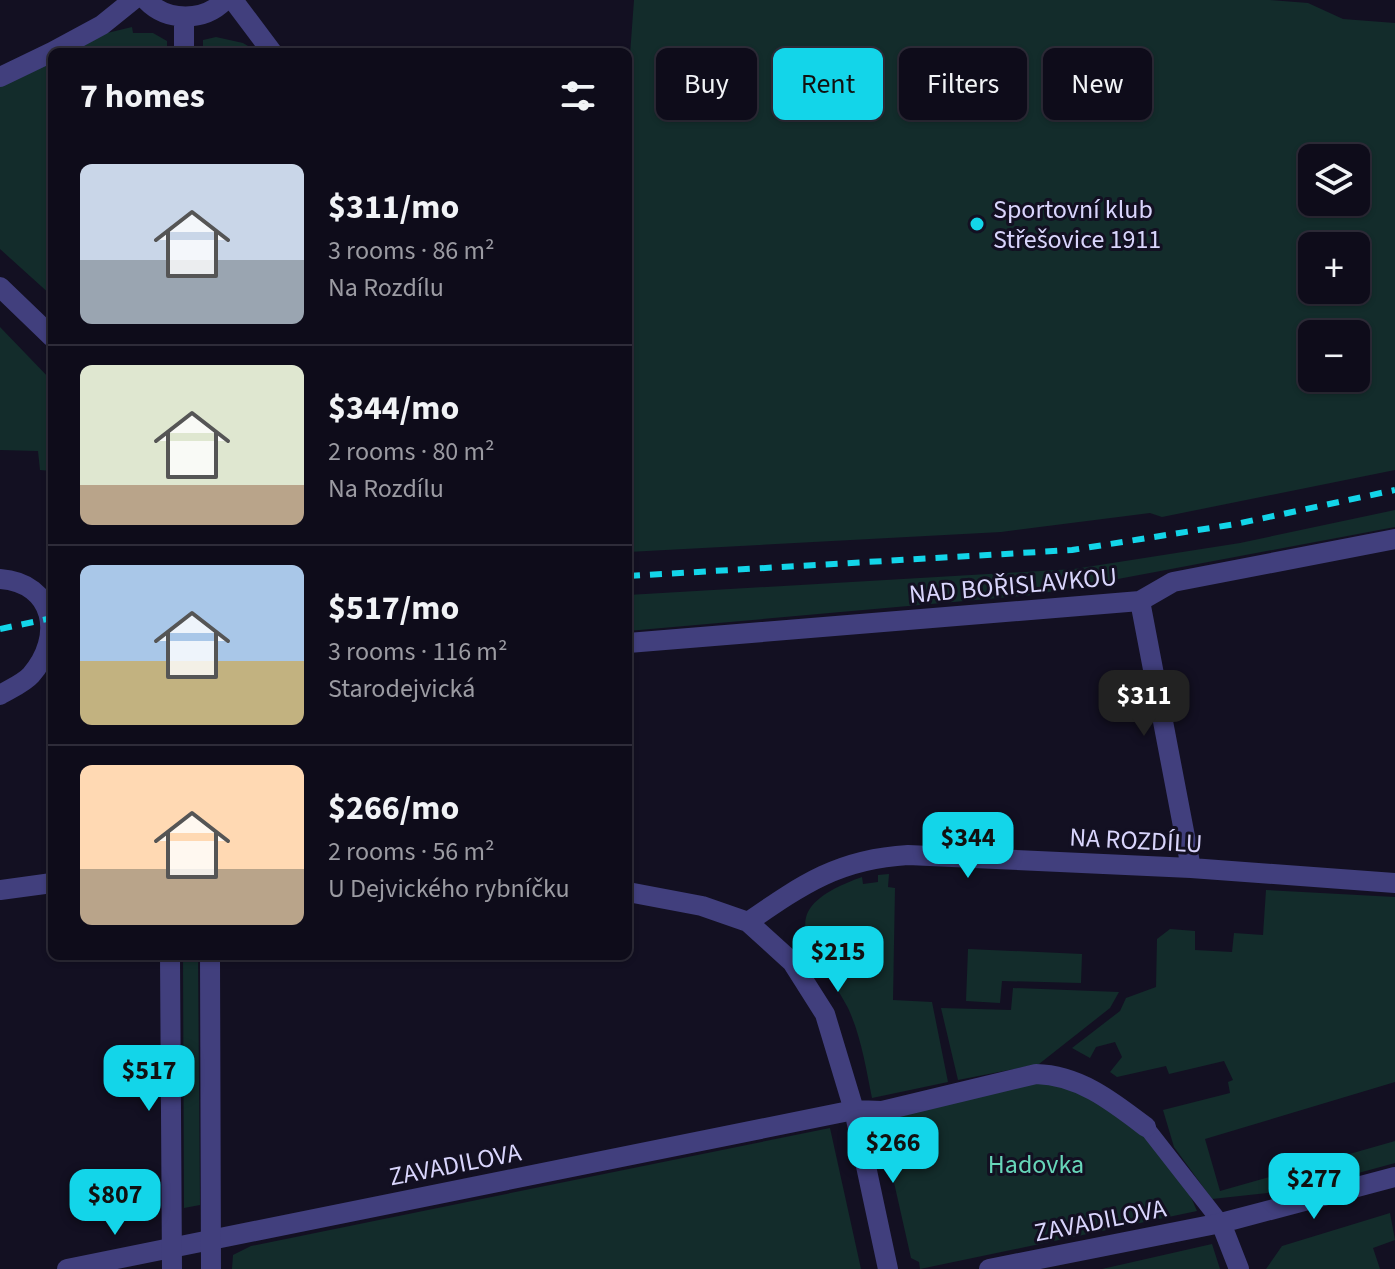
<!DOCTYPE html>
<html lang="en">
<head>
<meta charset="utf-8">
<style>
	:root { --surface:#0e0c1a; --page:#171523; --text:#f1f3f6; --muted:#9b9ba2; --line:#2e2c39; --accent:#13d5e9 }
	body { margin:0; font-family:"Source Sans 3",sans-serif; background:var(--page); color:var(--text); height:100vh; display:flex; flex-direction:column; font-size:30px; white-space:nowrap }
	* { box-sizing:border-box; margin:0 }
	p { font-size:26px; color:var(--muted) }
	.icon { flex:none; width:44px; height:44px; fill:none; stroke:currentColor; stroke-width:2; stroke-linecap:round; stroke-linejoin:round }
	.map { position:relative; flex:1; overflow:hidden }
	.side { position:absolute; left:48px; top:48px; width:584px; height:912px; display:flex; flex-direction:column; background:var(--surface); border-radius:12px; box-shadow:0 2px 6px #0004,0 0 0 2px var(--line) }
	.side>* { flex:none }
	.hud { position:absolute; left:656px; top:48px; width:618px; height:72px; display:flex; gap:16px }
	.tools { position:absolute; left:1298px; top:144px; display:grid; gap:16px }
	.tools a { display:grid; place-items:center; width:72px; height:72px; border-radius:12px; background:var(--surface); box-shadow:0 2px 6px #0004,0 0 0 2px var(--line); font-size:40px }
	.price { position:absolute; translate:-50% -68px; padding:0 18px; border-radius:16px; background:var(--accent); color:#111; font-size:26px; line-height:52px; filter:drop-shadow(0 2px 4px #0008) }
	.price::after { content:''; position:absolute; left:50%; top:48px; width:24px; height:18px; margin-left:-12px; background:inherit; clip-path:polygon(0 0,100% 0,50% 100%) }
	.price.selected { background:#222; color:#fff }
	ul { padding:0; list-style:none }
	li { display:flex; align-items:center; gap:24px; height:200px; padding:0 32px }
	li+li { border-top:2px solid var(--line) }
	li span { display:grid; place-items:center; flex:none; width:224px; height:160px; border-radius:12px; color:#555 }
	li>.icon { margin-inline-start:auto }
	span .icon { width:96px; height:96px; fill:#fffc; stroke-width:1 }
	li b { font-size:34px }
	h2 { display:flex; justify-content:space-between; align-items:center; height:96px; padding:0 32px; font-size:34px }
	.pill { padding:0 28px; border-radius:12px; background:var(--surface); box-shadow:0 2px 6px #0004,0 0 0 2px var(--line); font-size:28px; line-height:72px }
	.pill.selected { background:var(--accent); color:#111 }
	.map>svg:first-child { display:block }
	.green { fill:#132c2b; fill-rule:evenodd }
	.lines { fill:none; stroke-linecap:round; stroke-linejoin:round }
	.pedestrian { stroke:#413f7d; stroke-width:16 }
	.minor { stroke:#413f7d; stroke-width:20 }
	.tertiary { stroke:#413f7d; stroke-width:20 }
	.rail { stroke:#13d5e9; stroke-width:6; stroke-dasharray:12 10; stroke-linecap:butt }
	.poi-dot { fill:#13d5e9; stroke:#131022; stroke-width:3 }
	.labels { text-anchor:middle; stroke-width:6; stroke-linejoin:round; paint-order:stroke }
	.poi-label { font-size:26px; fill:#d9d5fc; stroke:#131022; text-anchor:start }
	.street-label { font-size:26px; fill:#d9d5fc; stroke:#131022 }
	.park-label { font-size:26px; fill:#67d6b9; stroke:#131022 }
</style>
</head>
<body>
<div class="map">
<svg width="1395" height="1269" viewBox="0 0 1395 1269">
	<rect width="100%" height="100%" fill="#131022"/>
	<!-- green -->
	<path class="green" d="M634 0H1270L1308 3 1343 19 1395 23V470L1162 517 1150 513 1001 532 628 552V82ZM1356 158V202H1312V158ZM1312 246H1356V290H1312ZM1312 334H1356V378H1312Z
		M132 27 133 33H153L167 41V52H69L103 34Z
		M216 37 243 43 258 52H203V40Z
		M52 61V296L0 249V85Z
		M0 327 52 381V471L40 470 38 451 0 450Z
		M1395 510V527L1033 595 628 631V595L1074 569 1240 543Z
		M889 874 888 887 895 888 893 1000 932 1002 948 1082 872 1098C866 1068 861 1036 848 1008 816 946 764 912 862 877L863 884 878 882V875Z
		M1266 890 1395 897V1082L1205 1139 1220 1191 1395 1141V1163L1296 1190 1212 1199 1174 1147 1163 1110 1230 1093 1228 1082 1233 1080 1224 1061 1169 1074 1166 1066 1117 1077 1110 1072 1122 1057 1115 1042 1096 1047 1090 1058 1072 1048 1120 1011 1126 998 1156 987 1157 939 1170 929 1195 931V950L1232 952 1234 933 1263 935Z
		M968 949 1082 954 1081 983 1002 981 1000 1003 966 1001Z
		M183 956H198L200 1205 184 1208Z
		M1013 988 1119 992 1110 1008 1039 1064 958 1080 941 1008 1011 1010Z
		M1053 1082C1106 1091 1179 1160 1197 1211L920 1269 919 1262 911 1258 884 1138V1131L890 1127 888 1117 1027 1084Z
		M830 1128 861 1269H232L233 1255 251 1246Z
		M1390 1213 1395 1240 1373 1248 1380 1269H1266L1282 1246Z
		M1212 1244 1220 1269H1102Z"/>
	<g class="lines">
		<!-- pedestrian -->
		<path class="pedestrian" d="M1146 1127 1221 1223"/>
		<!-- minor -->
		<path class="minor" d="M146 0C167 22 204 22 225 0
			M233 0 272 52
			M184 17V52
			M52 52 102 25 133 0
			M0 77 52 52
			M0 579C55 583 64 637 31 675 24 683 10 689 0 695
			M1140 601 1191 868
			M628 643 1140 601 1173 582 1395 539
			M0 890 52 883
			M628 892 702 906 748 922 792 962 825 1014 854 1110 888 1269
			M748 922C803 884 839 859 908 855L1191 868 1395 883
			M1221 1223 1239 1269
			M67 1269 854 1110 882 1111 1036 1074C1079 1075 1112 1101 1146 1127
			M989 1269 1221 1223 1395 1177"/>
		<!-- tertiary -->
		<path class="tertiary" d="M0 287 52 337
			M170 956 172 1269
			M210 956 211 1269"/>
		<!-- rail -->
		<path class="rail" d="M628 576 1072 550 1236 524 1395 490
			M0 629 52 618"/>
	</g>
	<!-- markers -->
	<circle class="poi-dot" cx="977" cy="224" r="8"/>
	<g class="labels">
		<!-- poi labels -->
		<g class="poi-label">
			<text x="993" y="218">Sportovní klub<tspan x="993" dy="30">Střešovice 1911</tspan></text>
		</g>
		<!-- street labels -->
		<g class="street-label">
			<text transform="translate(1013 585) rotate(-5)" y="9">NAD BOŘISLAVKOU</text>
			<text transform="translate(1136 840) rotate(3)" y="9">NA ROZDÍLU</text>
			<text transform="translate(455 1164) rotate(-11)" y="9">ZAVADILOVA</text>
			<text transform="translate(1100 1220) rotate(-11)" y="9">ZAVADILOVA</text>
		</g>
		<!-- park labels -->
		<g class="park-label">
			<text x="1036" y="1173">Hadovka</text>
		</g>
	</g>
</svg>
<div class="tools">
<a><svg class="icon" aria-label="layers" viewBox="0 0 24 24"><path d="M12 4l9 5-9 5-9-5zM3 14l9 5 9-5"/></svg></a>
<a>+</a>
<a>−</a>
</div>
<b class="price selected" style="left:1144px;top:738px">$311</b>
<b class="price" style="left:968px;top:880px">$344</b>
<b class="price" style="left:838px;top:994px">$215</b>
<b class="price" style="left:149px;top:1113px">$517</b>
<b class="price" style="left:893px;top:1185px">$266</b>
<b class="price" style="left:1314px;top:1221px">$277</b>
<b class="price" style="left:115px;top:1237px">$807</b>
<div class="hud">
<a class="pill">Buy</a>
<a class="pill selected">Rent</a>
<a class="pill">Filters</a>
<a class="pill">New</a>
</div>
<section class="side">
<h2>7 homes<svg class="icon" aria-label="filters" viewBox="0 0 24 24"><path d="M4 7h16M4 17h16"/><circle cx="9" cy="7" r="2"/><circle cx="15" cy="17" r="2"/></svg></h2>
<ul>
<li><span style="background:linear-gradient(#c9d6e8 60%,#9aa5b1 0)"><svg class="icon" aria-label="home" viewBox="0 0 24 24"><path d="M3 11l9-7 9 7M6 9v11h12V9"/></svg></span><div><b>$311/mo</b><p>3 rooms · 86 m²</p><p>Na Rozdílu</p></div></li>
<li><span style="background:linear-gradient(#dfe7d0 75%,#b9a48a 0)"><svg class="icon" aria-label="home" viewBox="0 0 24 24"><path d="M3 11l9-7 9 7M6 9v11h12V9"/></svg></span><div><b>$344/mo</b><p>2 rooms · 80 m²</p><p>Na Rozdílu</p></div></li>
<li><span style="background:linear-gradient(#a9c7e8 60%,#c2b280 0)"><svg class="icon" aria-label="home" viewBox="0 0 24 24"><path d="M3 11l9-7 9 7M6 9v11h12V9"/></svg></span><div><b>$517/mo</b><p>3 rooms · 116 m²</p><p>Starodejvická</p></div></li>
<li><span style="background:linear-gradient(#ffd9b3 65%,#b9a48a 0)"><svg class="icon" aria-label="home" viewBox="0 0 24 24"><path d="M3 11l9-7 9 7M6 9v11h12V9"/></svg></span><div><b>$266/mo</b><p>2 rooms · 56 m²</p><p>U Dejvického rybníčku</p></div></li>
</ul>
</section>
</div>
</body>
</html>
